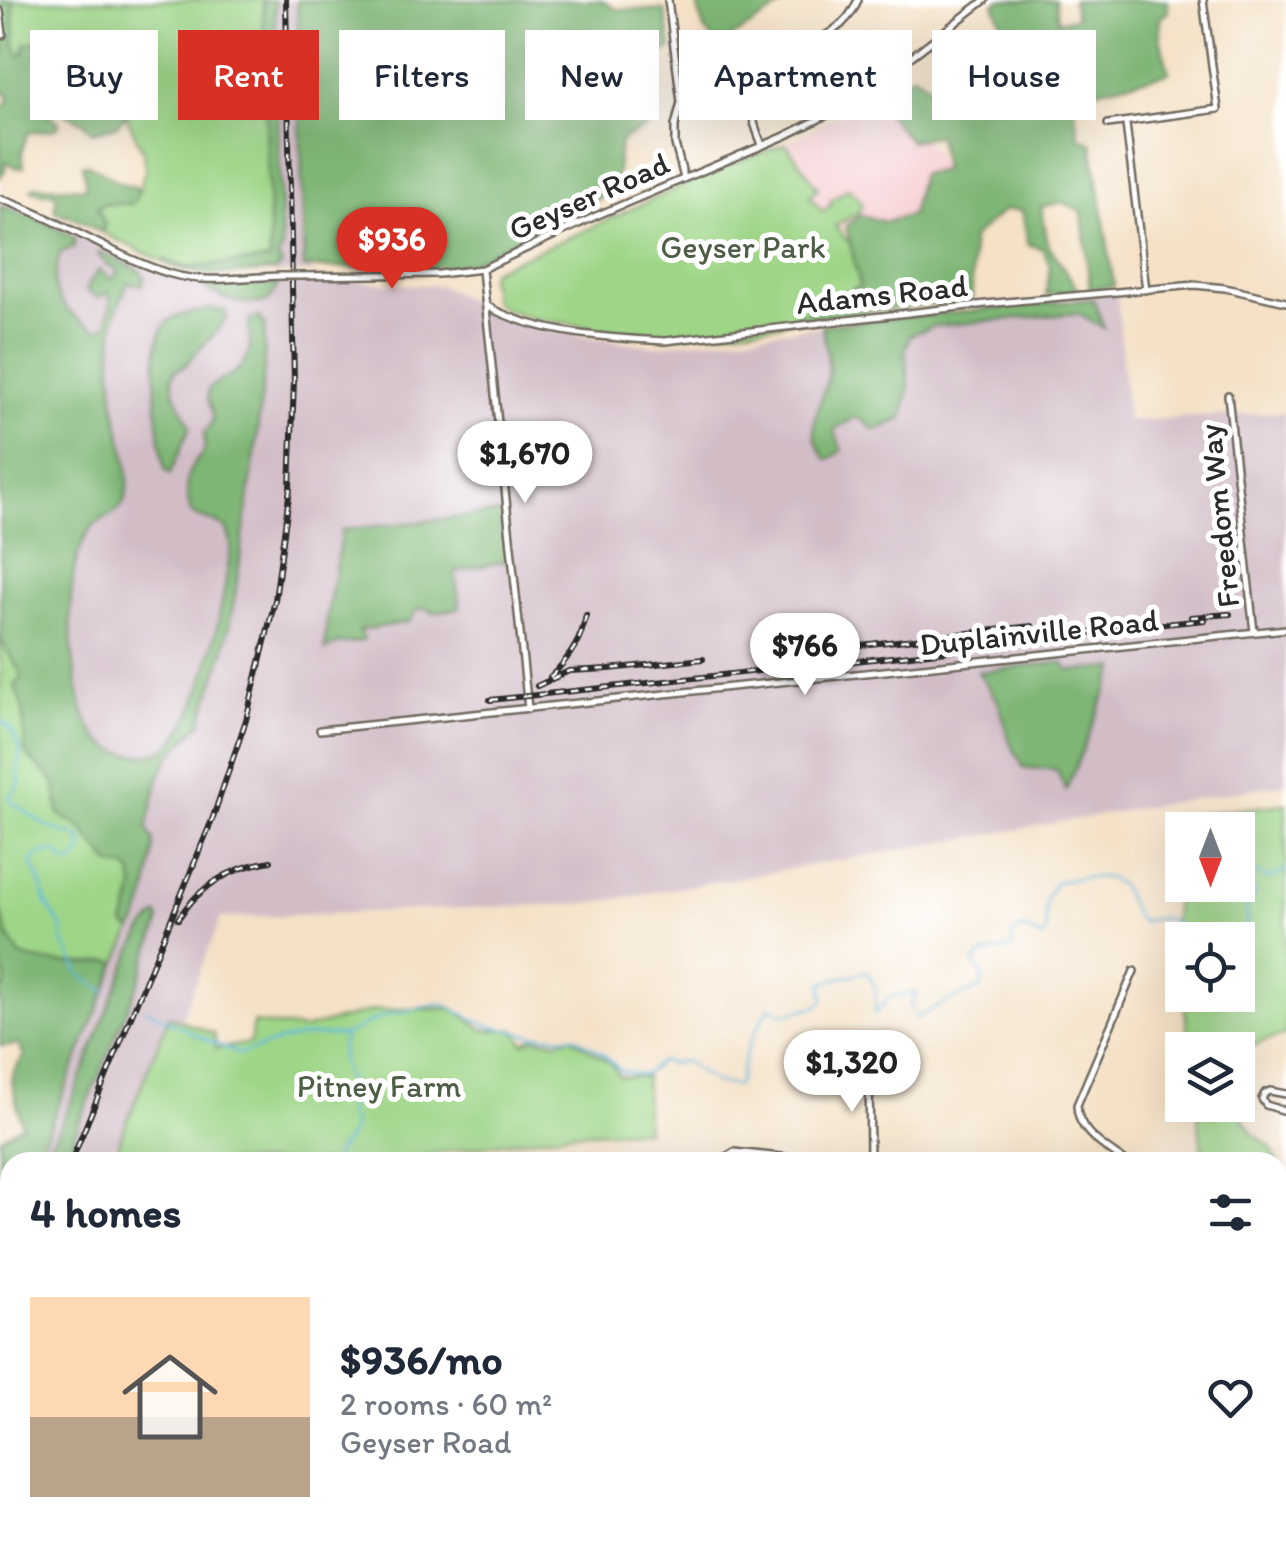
<!DOCTYPE html>
<html lang="en">
<head>
<meta charset="utf-8">
<style>
	:root { --surface:#fff; --page:#f6f6f7; --text:#1f2937; --muted:#747a83; --line:#e0e1e3; --accent:#d93025 }
	body { margin:0; font-family:Itim,sans-serif; background:var(--page); color:var(--text); height:100vh; display:flex; flex-direction:column; font-size:38px; white-space:nowrap }
	* { box-sizing:border-box; margin:0 }
	p { font-size:32px; color:var(--muted) }
	.icon { flex:none; width:55px; height:55px; fill:none; stroke:currentColor; stroke-width:2; stroke-linecap:round; stroke-linejoin:round }
	.map { position:relative; flex:1; overflow:hidden }
	.side { position:absolute; left:0px; top:1152px; width:1288px; height:392px; display:flex; flex-direction:column; background:var(--surface); border-radius:30px 30px 0 0; box-shadow:0 10px 40px #0002 }
	.side>* { flex:none }
	.banner { position:absolute; left:30px; top:30px; width:1228px; height:90px; display:flex; gap:20px }
	.needle { width:65px; rotate:180deg }
	.controls { position:absolute; left:1165px; top:812px; display:grid; gap:20px }
	.controls a { display:grid; place-items:center; width:90px; height:90px; border-radius:0px; background:var(--surface); box-shadow:0 10px 40px #0002; font-size:50px }
	.price { position:absolute; translate:-50% -85px; padding:0 22px; border-radius:35px; background:#fff; color:#222; font-size:32px; line-height:65px; filter:drop-shadow(0 2px 5px #0008) }
	.price::after { content:''; position:absolute; left:50%; top:60px; width:30px; height:22px; margin-left:-15px; background:inherit; clip-path:polygon(0 0,100% 0,50% 100%) }
	.price.active { background:var(--accent); color:#fff }
	ul { padding:0; list-style:none }
	li { display:flex; align-items:center; gap:30px; height:250px; padding:0 30px }
	li+li { border-top:2px solid var(--line) }
	li span { display:grid; place-items:center; flex:none; width:280px; height:200px; border-radius:0px; color:#555 }
	li>.icon { margin-inline-start:auto }
	span .icon { width:120px; height:120px; fill:#fffc; stroke-width:1 }
	li b { font-size:42px }
	h2 { display:flex; justify-content:space-between; align-items:center; height:120px; padding:0 30px; font-size:42px }
	.chip { padding:0 35px; border-radius:0px; background:var(--surface); box-shadow:0 10px 40px #0002; font-size:35px; line-height:90px }
	.chip.active { background:var(--accent); color:#fff }
	.map>svg:first-child { display:block }
	.built { fill:#f7cfd3 }
	.industrial { fill:#d2bdc7 }
	.green { fill:#9ed587; stroke:#648059; stroke-width:2.5; fill-rule:evenodd }
	.forest { fill:#7eb674; stroke:#547050; stroke-width:2.5 }
	.lines { fill:none; stroke-linecap:round; stroke-linejoin:round }
	.stream { stroke:#5fb7dc; stroke-width:2.5 }
	.minor-casing { stroke:#716b61; stroke-width:10 }
	.highway-casing { stroke:#716b61; stroke-width:14 }
	.minor { stroke:#fff; stroke-width:5 }
	.highway { stroke:#fff; stroke-width:9 }
	.rail-casing { stroke:#2b2b2b; stroke-width:6 }
	.rail { stroke:#fff; stroke-width:2.5; stroke-dasharray:8; stroke-linecap:butt }
	.minor-bridge-casing { stroke:#716b61; stroke-width:10; stroke-linecap:butt }
	.minor-bridge { stroke:#fff; stroke-width:5 }
	.labels { text-anchor:middle; stroke-width:10; stroke-linejoin:round; paint-order:stroke }
	.street-label { font-size:32px; fill:#2b2b2b; stroke:#fff }
	.park-label { font-size:32px; fill:#4e5e47; stroke:#fff }
</style>
</head>
<body>
<div class="map">
<svg width="1286" height="1544" viewBox="0 0 1286 1544">
	<rect width="100%" height="100%" fill="#fff"/>
	<filter id="ink" filterUnits="userSpaceOnUse"><feTurbulence type="fractalNoise" baseFrequency=".01" numOctaves="2"/><feDisplacementMap in="SourceGraphic" scale="20" xChannelSelector="R" yChannelSelector="G"/><feConvolveMatrix kernelMatrix="1 2 1 2 8 2 1 2 1" color-interpolation-filters="sRGB"/></filter>
	<filter id="wash" filterUnits="userSpaceOnUse"><feTurbulence type="fractalNoise" baseFrequency=".0048" numOctaves="4" result="noise"/><feDisplacementMap in="SourceGraphic" scale="40" xChannelSelector="R" yChannelSelector="G"/><feGaussianBlur stdDeviation="2.25" result="paint"/><feColorMatrix in="noise" values="0 0 0 0 0 0 0 0 0 0 0 0 0 0 0 0 0 1.4 0 .05"/><feComposite in="paint" operator="in"/></filter>
	<g filter="url(#wash)">
		<rect width="100%" height="100%" fill="#f4e1c6"/>
		<!-- built -->
		<path class="built" d="M883 87 948 171 915 211 885 228 859 217 838 230 809 196 818 188 786 144 860 104Z"/>
		<!-- industrial -->
		<path class="industrial" d="M265 0H306L313 160V272L272 273Z
			M0 201 22 209 153 272 187 280 313 279 441 286 504 319 541 330 653 346 1117 292 1127 421 1286 412V783L592 903 221 918 138 1127 90 1162H13L26 1154 82 760 0 513Z
			M10 1165V1349L0 1374V1172Z"/>
		<!-- green -->
		<path class="green" d="M13 0H263L270 261 185 268 165 260 163 262 101 232 103 231 101 215 96 207 101 204H122L137 196 146 167 143 151 126 116 129 112 131 98C123 89 119 83 116 71L121 67 104 33 38 41 24 47V53L20 57 15 45Z
			M786 144 818 188 809 196 822 211 831 206 830 201 849 188 863 204 858 213 835 226 851 245 860 286 781 324 666 337 623 332 530 318 504 309 493 301 489 277 492 270C521 257 550 246 579 233 648 202 714 168 786 144Z
			M0 640 21 673 22 679 15 686 23 709 24 722 55 783 59 814 80 827 116 864 128 869 132 873 134 886 132 898 124 924 132 931 117 963 110 961 0 1025Z
			M1286 804V1035L1264 1041 1242 1052 1238 1062V1050H1190L1183 995H1238V940H1182V988L1174 918 1177 888 1161 818ZM1182 830H1238V885H1182Z
			M453 1008 484 1030H515L524 1043 533 1038 558 1041 571 1037 611 1063 619 1076 645 1077 646 1130 567 1133 382 1162H116L114 1154 169 1016 214 1034 216 1049 250 1043 253 1023 303 1029 375 1010Z
			M1197 1105H1234L1252 1133 1271 1147 1277 1162H1203Z"/>
		<!-- forest -->
		<path class="forest" d="M1 0H13L15 45 20 56 24 53 25 44C54 37 149 13 117 74L122 90 128 92 137 105 135 110 129 112 116 126 92 132 84 123 49 104 45 112 59 122 58 127C49 133 37 129 27 134L22 152 24 167 18 168 5 162V170L0 177V104L3 105 9 102 7 94 0 91V65L4 55Z
			M263 0H275L282 251 277 257 282 264 276 271C240 273 196 281 163 262L165 260 185 268 270 260Z
			M297 0H601L616 9 665 10 671 49 654 57 648 127 620 141 615 190 471 262 450 267 304 268Z
			M696 0H792L718 46 704 30Z
			M999 0H1055L1058 21 1076 18 1072 0H1167L1168 12 1160 18V37L1169 73 1072 96 1079 137 1092 143 1114 286 1090 289 1082 213 1063 202 1041 207 1048 244 1078 290 1046 295 1050 266 1043 249 1028 244 1022 210H1004L972 238V300L799 320 797 316 860 286 846 226 860 215 885 222 911 215 921 174 943 170 938 135 910 141 873 98 914 74 947 100 967 89 950 51 966 41 990 70 1016 61 1023 48 1004 27 994 4Z
			M88 164C104 172 117 184 136 187 139 193 137 200 131 204H104L97 207 105 225 101 232 69 216 57 213 54 208 57 198 54 193H39L31 189 36 186 85 188 86 182 82 165Z
			M0 206 35 217 74 237V247L60 253C58 263 54 275 55 285 57 307 81 323 100 330L107 324 111 303 108 292 98 298 86 291 91 280 99 270 111 279 118 272 117 269 106 264 98 255 99 252 138 269 144 276 143 285 128 283 126 286C123 295 119 305 116 314 110 340 112 372 114 398 117 431 133 462 126 496 122 516 100 515 89 531 66 567 69 624 74 665 78 694 84 738 115 750 131 756 152 758 166 748 205 719 224 594 231 548 231 517 210 525 191 513 188 501 184 482 190 470 199 451 207 462 204 433 224 414 203 410 209 387 227 377 249 369 250 345 250 334 247 329 250 319L258 317 265 324 264 371 256 445 234 601 224 651 201 723 171 755 159 777 147 829 153 839 154 846C150 876 148 904 132 931L124 925 132 898 134 886 132 873 128 869 110 864 80 827 59 814 55 782 30 759 25 751 23 709 15 686 21 679V673L0 640Z
			M201 284H278L270 300C248 309 217 299 201 284Z
			M1093 299 1104 328 1078 313 935 326 910 335 905 350 909 387 903 419 875 430 857 417 834 429 842 451 827 460C801 428 822 408 828 374 830 360 824 340 822 325Z
			M212 309 224 311 227 317C215 338 197 349 185 366L174 371C168 393 185 408 190 427L170 474 165 470C159 442 146 343 167 322 175 314 200 312 212 309Z
			M501 513 506 561 455 572 460 608 433 613 426 608 417 610 409 622 360 630 364 640C346 647 343 638 325 650L327 616 342 530Z
			M1063 662 1068 671 1116 668 1066 790 1056 769 1024 768 1010 742 998 701 978 672Z
			M0 907 8 936 21 956C36 962 76 965 93 963 103 962 107 960 117 963L44 1140 26 1162H10V1175L0 1180V1138L22 1125 12 1083 14 1071 24 1056 19 1045 0 1046V993L6 984V977L0 966Z
			M158 915 160 921 138 984 63 1161 62 1162H39C76 1105 94 1037 122 975 131 954 139 929 158 915Z
			M190 1535H774L782 1537 783 1544H234L232 1538 191 1544Z"/>
		<g class="lines">
			<!-- stream -->
			<path class="stream" d="M0 720 11 729 21 752 17 768 20 784 10 797 12 802C24 810 36 820 49 827 61 833 72 832 82 840L81 852 73 863 66 862 55 851C45 852 36 854 31 863L41 883 46 903 62 928 63 942 81 975 106 992
				M1202 940 1212 936 1213 940
				M1234 940C1246 930 1248 923 1246 908L1255 896 1247 878 1256 873C1269 881 1276 879 1286 868
				M146 1009 202 1038 240 1054 280 1041 306 1036 345 1035 383 1016 441 1003 486 1025 530 1035 575 1037 601 1052 621 1071 644 1075 661 1061 670 1064 684 1061 716 1083 737 1086C741 1077 741 1070 744 1061 747 1045 761 1021 770 1007L785 1014 818 1006 824 1000 822 984C837 977 852 976 867 971L876 990 875 1014 891 996 917 993 910 1004 917 1018 950 1000 981 988 983 977 974 962 983 954 1012 949V935L1022 928 1043 938 1046 932V900L1055 882C1079 879 1115 867 1126 895 1132 909 1130 911 1142 922 1169 914 1175 919 1189 940
				M339 1162 334 1156 354 1129 343 1093 349 1084C342 1067 338 1053 344 1036
				M462 1535 484 1537 488 1535
				M508 1535 511 1544
				M646 1535 668 1541 686 1538 696 1544
				M594 1544 597 1535"/>
		</g>
	</g>
	<g filter="url(#ink)">
		<g class="lines">
			<defs>
				<path id="minor" d="M668 0 681 102 675 126V144L684 178
					M0 11 3 35
					M830 35 864 92
					M1108 124 1218 109 1203 0
					M1126 124 1146 290
					M762 145C757 131 750 115 749 100 747 51 805 52 834 30 846 22 853 12 858 0
					M0 199C58 218 114 257 171 274 205 284 245 277 280 276
					M482 270 528 709
					M299 276 439 274 482 269 598 215 785 136 831 113 873 86 985 0
					M487 306C536 334 610 338 665 341L995 303 1195 285 1225 288 1286 302
					M1228 395 1254 632
					M320 730 1286 629
					M869 1071 870 1162
					M1286 1094 1270 1091 1265 1093 1262 1099 1266 1105 1286 1111
					M726 1162V1157L734 1152 830 1162
					M1126 1162C1106 1147 1077 1133 1077 1105L1134 971
					M1278 1238H1286
					M0 1383 10 1380
					M183 1535 184 1544
					M58 1544 84 1541 107 1535
					M1246 1544V1535"/>
				<path id="highway" d="M1278 1488 1286 1487
					M987 1544 1034 1535"/>
			</defs>
			<!-- minor casing -->
			<use href="#minor" class="minor-casing"/>
			<!-- highway casing -->
			<use href="#highway" class="highway-casing"/>
			<!-- minor -->
			<use href="#minor" class="minor"/>
			<!-- highway -->
			<use href="#highway" class="highway"/>
			<defs>
				<path id="rail" d="M1191 617 1230 614
					M836 663 1060 639 1104 630 1205 620
					M550 677C569 659 582 640 586 615
					M537 686 569 671 609 669 703 659
					M490 700 796 667 827 659 861 645 1032 626
					M178 919C200 885 232 867 271 861
					M71 1162 212 820 246 720 275 600 290 488 294 381 286 0
					M0 1218 10 1215
					M0 1340 10 1314"/>
			</defs>
			<!-- rail casing -->
			<use href="#rail" class="rail-casing"/>
			<!-- rail -->
			<use href="#rail" class="rail"/>
			<defs>
				<path id="minor-bridge" d="M280 276H299"/>
			</defs>
			<!-- minor-bridge casing -->
			<use href="#minor-bridge" class="minor-bridge-casing"/>
			<!-- minor-bridge -->
			<use href="#minor-bridge" class="minor-bridge"/>
		</g>
	</g>
	<g class="labels">
		<!-- street labels -->
		<g class="street-label">
			<text transform="translate(589 196) rotate(-24)" y="11">Geyser Road</text>
			<text transform="translate(882 294) rotate(-6)" y="11">Adams Road</text>
			<text transform="translate(1219 516) rotate(-96)" y="11">Freedom Way</text>
			<text transform="translate(1039 632) rotate(-6)" y="11">Duplainville Road</text>
		</g>
		<!-- park labels -->
		<g class="park-label">
			<text x="743" y="258">Geyser Park</text>
			<text x="379" y="1097">Pitney Farm</text>
		</g>
	</g>
</svg>
<div class="controls">
<a><svg class="needle" viewBox="-14 -14 28 28"><path d="M0-13l5 13h-10z" fill="#e53935"/><path d="M0 13l5-13h-10z" fill="#747a83"/></svg></a>
<a><svg class="icon" aria-label="locate" viewBox="0 0 24 24"><circle cx="12" cy="12" r="6"/><path d="M12 2v4M12 18v4M2 12h4M18 12h4"/></svg></a>
<a><svg class="icon" aria-label="layers" viewBox="0 0 24 24"><path d="M12 4l9 5-9 5-9-5zM3 14l9 5 9-5"/></svg></a>
</div>
<b class="price active" style="left:392px;top:292px">$936</b>
<b class="price" style="left:525px;top:506px">$1,670</b>
<b class="price" style="left:805px;top:698px">$766</b>
<b class="price" style="left:852px;top:1115px">$1,320</b>
<div class="banner">
<a class="chip">Buy</a>
<a class="chip active">Rent</a>
<a class="chip">Filters</a>
<a class="chip">New</a>
<a class="chip">Apartment</a>
<a class="chip">House</a>
</div>
<section class="side">
<h2>4 homes<svg class="icon" aria-label="filters" viewBox="0 0 24 24"><path d="M4 7h16M4 17h16"/><circle cx="9" cy="7" r="2"/><circle cx="15" cy="17" r="2"/></svg></h2>
<ul>
<li><span style="background:linear-gradient(#ffd9b3 60%,#b9a48a 0)"><svg class="icon" aria-label="home" viewBox="0 0 24 24"><path d="M3 11l9-7 9 7M6 9v11h12V9"/></svg></span><div><b>$936/mo</b><p>2 rooms · 60 m²</p><p>Geyser Road</p></div><svg class="icon" aria-label="heart" viewBox="0 0 24 24"><path d="M12 20l-8-8c-3-5 5-10 8-4 3-6 11-1 8 4z"/></svg></li>
</ul>
</section>
</div>
</body>
</html>
